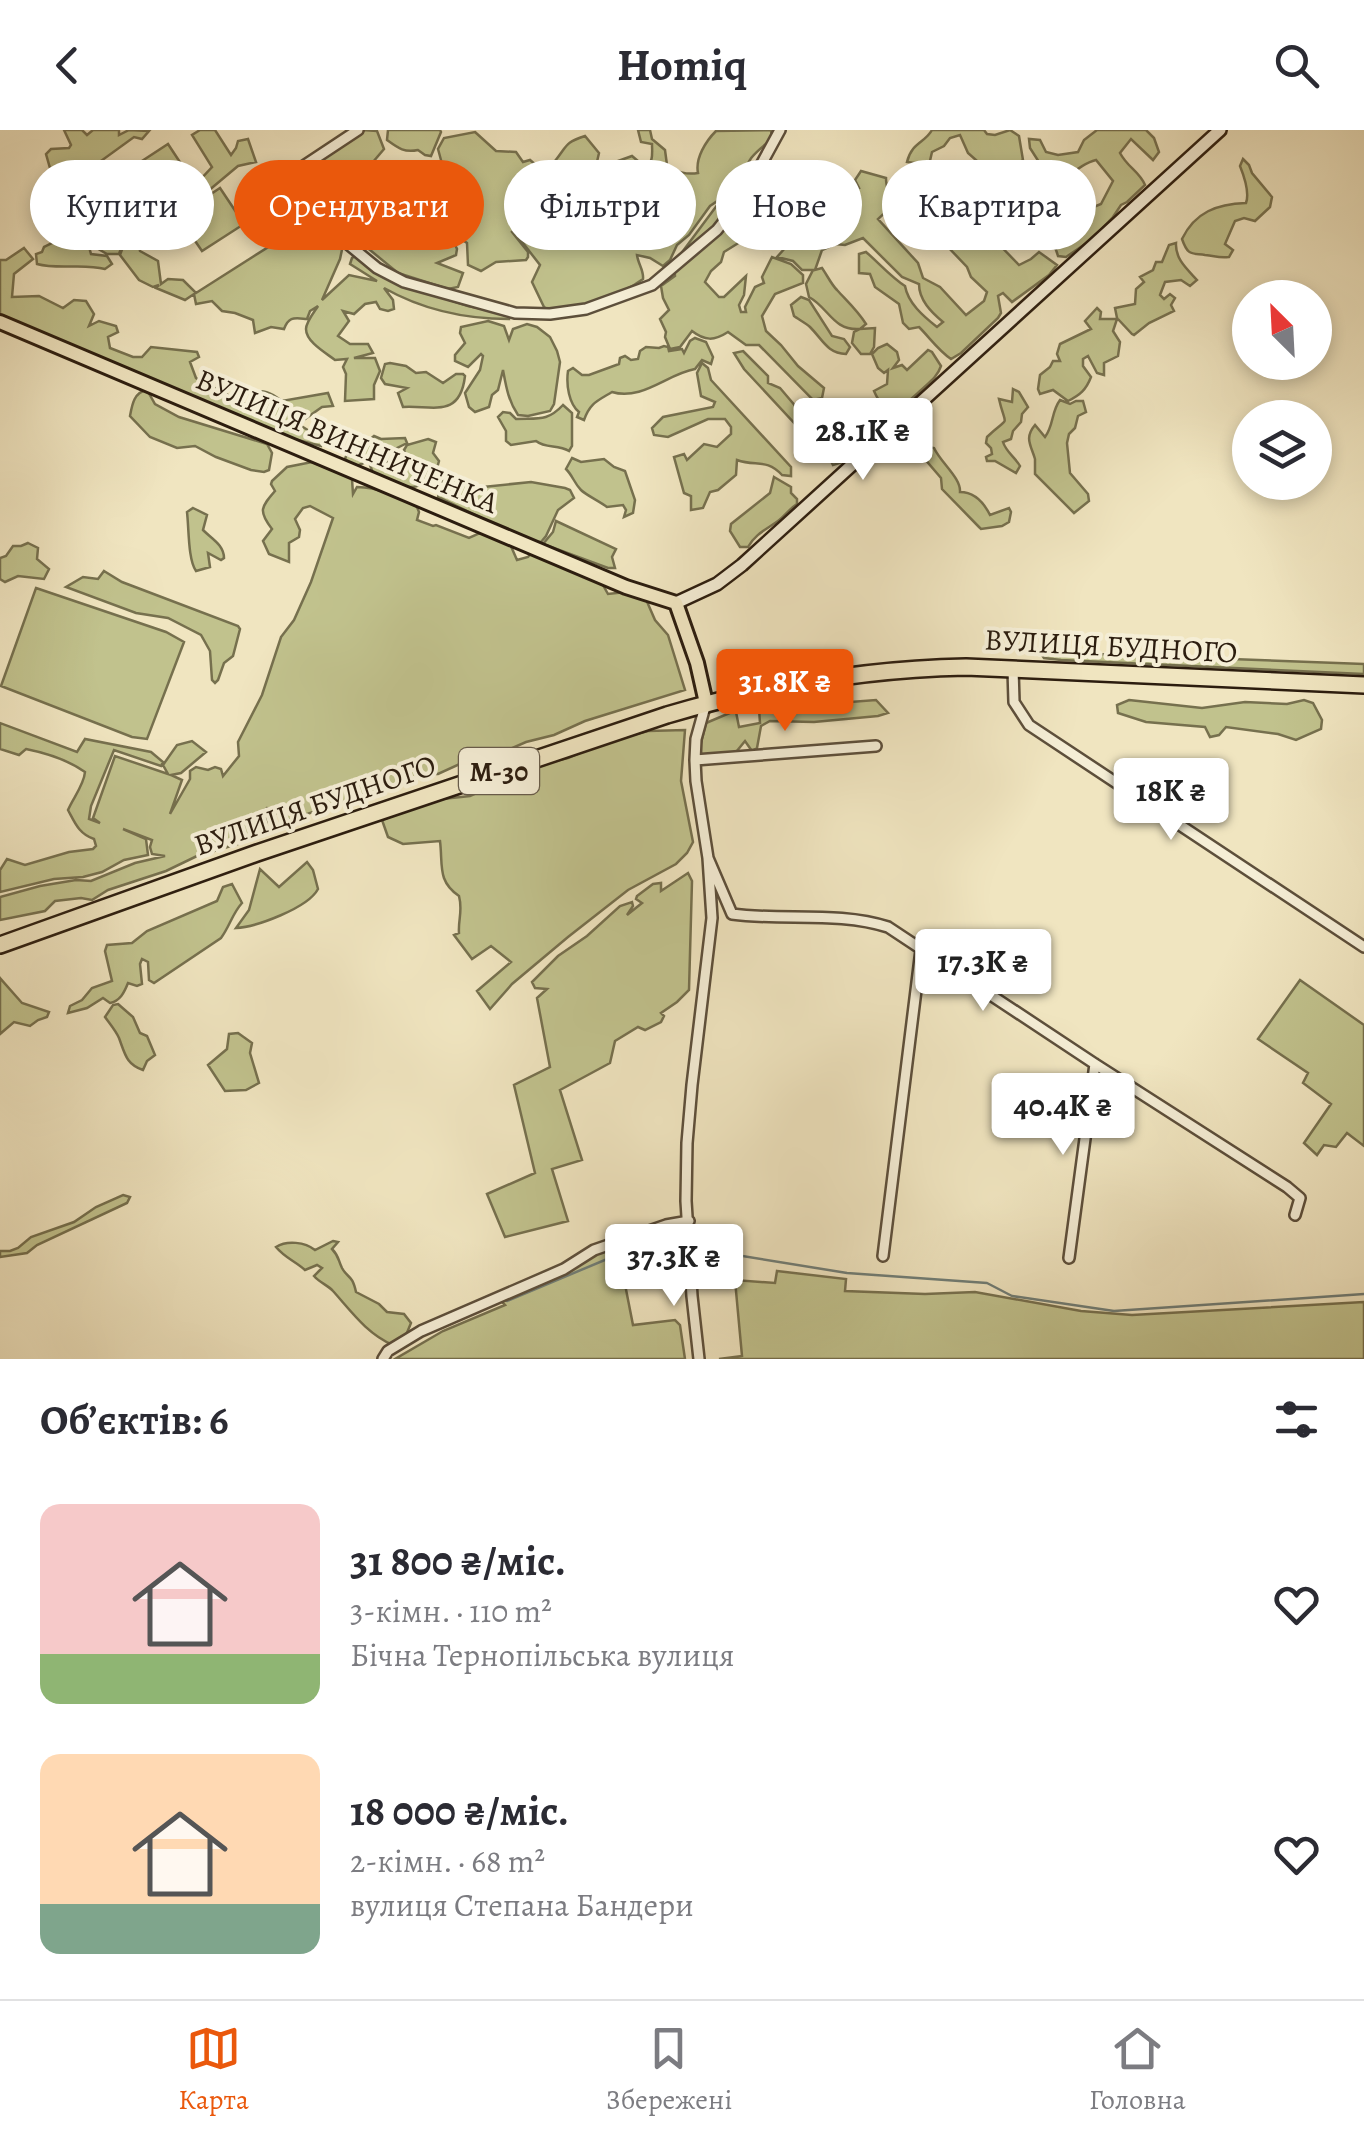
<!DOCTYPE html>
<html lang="uk">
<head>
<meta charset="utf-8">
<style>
	:root { --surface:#fff; --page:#f7f7f7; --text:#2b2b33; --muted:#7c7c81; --line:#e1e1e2; --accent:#ea580c }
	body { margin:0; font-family:Alegreya,serif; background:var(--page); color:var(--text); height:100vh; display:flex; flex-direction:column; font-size:38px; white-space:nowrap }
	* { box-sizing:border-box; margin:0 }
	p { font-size:32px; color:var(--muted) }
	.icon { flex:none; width:55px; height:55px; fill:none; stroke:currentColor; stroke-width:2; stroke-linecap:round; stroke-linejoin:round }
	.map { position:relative; height:1229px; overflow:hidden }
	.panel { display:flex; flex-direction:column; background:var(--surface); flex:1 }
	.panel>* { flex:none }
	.guide { position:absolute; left:30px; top:30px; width:1305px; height:90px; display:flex; gap:20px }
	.needle { width:65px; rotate:336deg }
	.fabs { position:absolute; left:1232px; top:150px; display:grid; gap:20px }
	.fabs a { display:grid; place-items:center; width:100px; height:100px; border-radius:50%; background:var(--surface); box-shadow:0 5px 15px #0003; font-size:50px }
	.price { position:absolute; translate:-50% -85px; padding:0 22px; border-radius:10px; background:#fff; color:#222; font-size:32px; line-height:65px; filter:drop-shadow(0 2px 5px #0008) }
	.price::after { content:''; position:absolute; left:50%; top:60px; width:30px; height:22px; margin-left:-15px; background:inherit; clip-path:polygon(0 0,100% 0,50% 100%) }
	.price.current { background:var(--accent); color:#fff }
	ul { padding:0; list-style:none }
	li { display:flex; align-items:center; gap:30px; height:250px; padding:0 40px }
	li span { display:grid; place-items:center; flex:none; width:280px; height:200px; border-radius:20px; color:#555 }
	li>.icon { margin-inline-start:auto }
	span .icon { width:120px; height:120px; fill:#fffc; stroke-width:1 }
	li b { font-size:42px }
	h2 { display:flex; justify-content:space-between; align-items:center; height:120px; padding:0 40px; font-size:42px }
	.pill { padding:0 35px; border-radius:45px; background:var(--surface); box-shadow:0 5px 15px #0003; font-size:35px; line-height:90px }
	.pill.current { background:var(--accent); color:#fff }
	header { display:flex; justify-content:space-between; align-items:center; height:130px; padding:0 40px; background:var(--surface); font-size:45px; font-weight:600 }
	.menu { display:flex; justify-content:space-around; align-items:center; height:140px; border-top:2px solid var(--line); background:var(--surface); font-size:28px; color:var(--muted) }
	.menu a { display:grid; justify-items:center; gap:5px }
	.menu .current { color:var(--accent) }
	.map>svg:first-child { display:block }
	.green { fill:#c1c28d; stroke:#76704e; stroke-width:2.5 }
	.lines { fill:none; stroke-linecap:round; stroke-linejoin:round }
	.stream { stroke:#707d76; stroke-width:2.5 }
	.street-casing { stroke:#5d4f3b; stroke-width:14 }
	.secondary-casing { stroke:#2c1d0f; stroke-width:16 }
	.primary-casing { stroke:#2c1d0f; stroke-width:18 }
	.highway-casing { stroke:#2c1d0f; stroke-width:20 }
	.street { stroke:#f5eed6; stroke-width:9 }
	.secondary { stroke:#f5eed6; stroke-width:11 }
	.primary { stroke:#f0e5c0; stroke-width:12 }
	.highway { stroke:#f0e5c0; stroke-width:15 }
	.labels { text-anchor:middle; stroke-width:8; stroke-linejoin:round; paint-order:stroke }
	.shield { fill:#f5eed6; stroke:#685c4b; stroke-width:2.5 }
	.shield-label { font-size:28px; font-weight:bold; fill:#2c1d0f }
	.street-label { font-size:30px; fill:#2c1d0f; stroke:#f5eed6 }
</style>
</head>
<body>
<header><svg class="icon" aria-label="back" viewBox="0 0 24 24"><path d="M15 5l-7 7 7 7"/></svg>Homiq<svg class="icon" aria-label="search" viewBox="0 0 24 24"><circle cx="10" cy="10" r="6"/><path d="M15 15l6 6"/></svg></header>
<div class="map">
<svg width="1364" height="1229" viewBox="0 0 1364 1229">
	<rect width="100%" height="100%" fill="#f0e5c0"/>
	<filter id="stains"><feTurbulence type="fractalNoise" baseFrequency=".002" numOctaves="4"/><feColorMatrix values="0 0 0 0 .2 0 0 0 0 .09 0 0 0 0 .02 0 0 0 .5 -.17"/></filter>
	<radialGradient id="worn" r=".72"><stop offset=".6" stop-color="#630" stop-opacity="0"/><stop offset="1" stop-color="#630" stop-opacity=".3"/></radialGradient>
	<!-- green -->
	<path class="green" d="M64 0H82L87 5 93 0H119V5L129 0 149 1 142 9 134 7 101 31 83 39 73 47 61 38 53 41 50 38 46 24 51 19 69 18 71 15Z
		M200 0H215L231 25 236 18 238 11 248 9 256 32 238 36 195 72 176 83 177 90 172 97 166 99 158 95 141 107 131 102 130 99 134 91 146 89 154 77 198 52 212 37 192 5Z
		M363 0 377 1 384 19 373 32 385 48C382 65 381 77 396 87L405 81 425 113 430 115 450 104 457 119 456 125 437 133 463 143 458 157 448 159 398 143 353 106 299 41Z
		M388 0H440L441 2 431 26 425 25 418 20C404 23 398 18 387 10Z
		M638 0H650L652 9 665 20 667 35C675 42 687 45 698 43 695 28 706 11 716 1L771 0 772 9C759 20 744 29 746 47L738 57 710 76 689 105 677 115 670 130 663 136 650 128 637 125C638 134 644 140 643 149 616 169 586 175 553 182L544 177 532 152 540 135 516 104 532 90 541 99C537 81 531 59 543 43 546 38 551 36 555 31 568 15 564 13 585 6L599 23 596 36 607 35 632 26 645 37C654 33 652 22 652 14L641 12Z
		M932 0H984L987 4 995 5 1010 0 1019 6 1023 30 1009 38 1010 49 1002 56 989 49 985 38 968 23 960 5 950 8 944 16 932 22 929 35 907 32C912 12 925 13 932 0Z
		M1097 0H1146L1154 8 1159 22 1153 30 1131 9 1120 23C1128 38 1139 41 1145 55L1127 72 1121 75 1113 87 1091 110 1066 127 1058 126C1054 112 1050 107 1037 100L1036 94 1047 88 1060 101 1079 83 1101 74 1113 51 1096 30C1074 35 1048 67 1033 84L1015 75 1008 67 1026 59 1032 38 1039 32 1030 18 1029 9 1040 10 1046 22 1058 25 1078 22 1084 10Z
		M475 2 496 21 516 22 523 32 530 30 537 36 529 72 531 86 512 102 528 122V127L526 130 496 132 481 141 468 135 467 113 455 105 453 86 470 67 462 64 438 69 447 52 438 19 444 8Z
		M168 14 191 49 119 96 96 61Z
		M1243 29 1249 35 1252 43 1272 67 1270 77 1255 91 1244 88 1235 91 1225 114 1233 120 1229 127C1217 128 1216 126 1205 125 1191 123 1188 126 1182 109 1195 82 1217 74 1246 73 1250 62 1244 46 1240 36Z
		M919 36C923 41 929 43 934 46 948 54 952 70 968 76L972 87 982 91 987 102 1019 135 1031 129 1039 122 1057 135 1049 145 1012 172 1003 163 998 166 1001 183 998 188 961 223 951 229C938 220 930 208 919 197L909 199 903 193 899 174 875 157 870 144 859 143V124L866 122C879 133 891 147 905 156 908 173 923 186 937 197L943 192C931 182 919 170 919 154L902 147 863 108 845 115 835 114 822 120 815 140 822 138C827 145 831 154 837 160 847 171 858 181 866 194L860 199 875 198 874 217 870 224H861L852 213 854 202 860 199C833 201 829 178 809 167L806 154 813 140H802L793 131 777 127 786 117 798 111 817 94 846 61 859 58 855 50 861 41 886 48C886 59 891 67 890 78L878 89 918 133 923 148 940 157 966 185 984 171 987 162 971 147 967 137 928 96 921 83 903 75 902 49 908 42Z
		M220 58 244 94 202 121 178 86Z
		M288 60H294L299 64 343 115 340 129 322 170 349 145 377 151 350 134 352 128 356 126 401 154 468 176 509 184V189C466 189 423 180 384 158L393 170 394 179 388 181 380 179 376 172 365 174 354 184 343 181 349 191 338 206 350 214H368L373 223 354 228H375L380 241 374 255V269L345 271 346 244 343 237 347 229 335 230C326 223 306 212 306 199 306 192 315 181 318 176L310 181 307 189C294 188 289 186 284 199L271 197 255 203 253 190 235 183 222 181 212 171 196 174 194 164 185 170 156 158 159 155 153 157 139 150 120 125 124 114 138 109 140 121 158 131 161 154 168 149 183 150 196 163 273 114 280 103 272 79 280 73Z
		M56 62 74 80 86 82 91 91 103 90 132 106 123 113 119 124H107L88 113 91 124 107 126 112 134 105 139C83 133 59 140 37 134L36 124 42 122 44 117C53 113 59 108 69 104L60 97 48 81 50 66Z
		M736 66C753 77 760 80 756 102L724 122 721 132 711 141 705 152 719 167H724L746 146 744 165 739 175 741 182H746L745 177 755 157 764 153 762 147 772 127 791 134 803 145V153L775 164 762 186 766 201 781 215 798 236 824 258 822 268 813 270 759 215H746L728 202C714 211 705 211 692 201L680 217 670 219 665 207 666 202 660 189 669 180 663 168 661 156 675 146 674 133 718 74Z
		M1176 113C1175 129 1187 139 1197 150L1190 156 1181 150 1165 152 1160 165 1164 169 1170 164 1175 168 1171 175 1174 181 1149 193 1134 205 1132 204 1117 188 1115 178 1135 174 1136 159 1144 152 1140 147 1153 140 1156 132H1162L1169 115Z
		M24 118 33 129 14 144 12 167 39 166 63 178 74 170 86 171 94 184 89 196 99 191 116 196 118 202 108 207 110 218 133 227H142L151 217 197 222 199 227 190 232 196 248 249 276 259 277 260 274 249 263C264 259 270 262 282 271L328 263 333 276 322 277 298 294 322 309 321 316 290 308 91 228 0 184V130H6Z
		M801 167 809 170 832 206 844 209 850 217 846 224C827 223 823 210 810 197 807 194 798 189 794 186L791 175Z
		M1097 178 1101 182 1100 189H1117L1113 201 1120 212 1118 226 1104 233V245L1097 243 1088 226 1083 229V236L1091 247C1086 260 1080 265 1068 271L1053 260 1040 264 1038 259 1040 245 1050 237 1053 231H1060L1057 224 1060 214 1091 199 1085 191Z
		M488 191 504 196 509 210 513 199 527 194 537 197 550 207 557 221 560 232 554 274 550 281 528 286 518 285C508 270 506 256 503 240L498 260 492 265 489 277 475 282 469 277 465 263 480 240 483 226 481 224 468 237 455 231V225L465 213 460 203 461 197Z
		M695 208 706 212 713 227 711 234 702 230 695 239C667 244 642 271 612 262 597 271 590 273 584 290L577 287 579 282C569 274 566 255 568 241L573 238 582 245H589L619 234 620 228 625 226 631 230 638 229 640 221 646 217 659 218 664 216 668 217 669 221 682 219 684 223 690 211Z
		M887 214 897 222 899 230 893 238 902 235 907 240 928 220 932 222 941 236C937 248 928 253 919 262 902 278 887 291 874 261L887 254 888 240 884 243 878 238 872 224 878 218Z
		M743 221 768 246V253L780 258 803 285 814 291 818 300 817 307 810 310 744 239 734 223Z
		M390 233 406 236 416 243 426 242 443 253 456 244H463L465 246C460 289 432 275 403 277L398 263 407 258 385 254 381 248 385 234Z
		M702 233 708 238 711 250 791 337V346L782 345C766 328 756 337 737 330L736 345 718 360 710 362 703 378 691 380V366L684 363 674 327 684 324 687 330 704 314 717 317 731 304V297L725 289H708L668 307 654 305 652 298 663 287 713 277 715 272 701 266 697 243Z
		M1013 259 1019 262 1028 277 1022 284 1021 292 1013 301 1011 309 1003 312C1006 322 1015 327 1020 336L1016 343 995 331H987L986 327 992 324 991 318 986 313 987 307C1011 284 1006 300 999 269L1012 272Z
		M147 260 155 274 179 287 267 314 272 323 269 340 264 342 251 340 216 327 195 316 177 318 150 307 130 286C132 275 134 262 147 260Z
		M1060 270 1070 274 1076 271H1083L1086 282 1078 286 1075 298 1069 304 1067 313 1070 343 1088 364 1089 371 1074 383 1035 344C1035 343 1035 330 1035 329 1031 315 1024 308 1035 295L1045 307C1054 295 1051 282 1060 270Z
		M871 272 884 290 880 298 857 313 846 331 833 335 822 314 838 313 844 309 832 297 829 287 837 282 848 291Z
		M563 275 572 283V316L569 321C558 314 546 319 536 311L511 315 506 311V301L498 287 503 282 510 283 516 289C538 288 547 292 563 275Z
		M374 306 381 309 405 308 407 313 381 326 369 328 364 333 354 337 345 329 352 310 357 309 368 311Z
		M428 309 436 312 433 323 439 331 435 345C429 349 421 357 413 357 401 358 383 349 373 343L370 335 380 330 403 336 407 328 404 320 407 315Z
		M928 317 934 318C941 333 961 348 960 362 974 362 984 373 990 385L1009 378 1011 382 1009 392 1002 396 981 399 979 397 942 359 941 348 924 328 922 322Z
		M572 328 581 332 604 329 614 337 625 341 635 370 633 383 624 387 626 380 623 375 607 377C599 371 586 365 581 360 574 353 573 346 566 339Z
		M312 332 349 347 352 349 353 364 357 357C379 357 398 367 417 377L419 382 417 390 433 396 436 395 469 408 482 402 510 414 517 430 528 427 533 421 599 448 608 464 626 462 645 467 655 490 668 505 685 560 585 591 554 605 526 612 501 623 464 632 438 644H425L383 661 362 665 290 690 267 678 265 680 267 691 264 701 241 713 197 726 166 741 108 760 92 770 81 768 55 771 45 781 0 790V767L40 756 76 750 91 751 135 733 165 726 152 724 150 717 152 710 123 699 146 709 148 725 124 730 102 742 83 747 54 749 0 762V740L7 729 25 735 69 722 93 719 96 716 94 709C79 704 75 693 68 680 73 668 84 655 85 642 68 630 46 623 26 619L19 625 0 619V593L77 622 85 609 151 622 163 632 161 636 114 620 91 676 89 689 100 693 93 688 115 626 168 644 163 635 177 615 192 611 206 622 181 643 171 645 182 650 170 684 190 649V641L196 637 208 640 215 637 221 639 223 646 239 626 238 612 262 565 281 507 294 490 311 452 333 388 310 376 303 378 295 389 300 400 299 407 289 413V432L269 424 263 411 272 399C258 381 261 377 275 361L271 354 272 351 287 337Z
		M448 345 473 358 531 352 565 358 570 360 574 368 558 380 546 406 541 412H531L438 367 443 349Z
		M774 347 791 357V363L797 369V374C789 379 786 385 778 391 767 399 755 404 748 417H740L730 401 731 394 770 363Z
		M193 378 207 385 203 400C212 409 224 415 224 428L221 430 208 423 210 437 196 441C188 430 189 399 187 382Z
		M556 391 616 419 612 427 615 438H608L543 414 553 402Z
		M28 413 38 418 37 429 49 439 44 449 18 446 5 452 0 449V428L6 426 13 416H21Z
		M104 441 122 452 238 496 240 499 233 526 224 533 218 550 215 553 212 550 210 521 201 505 168 488 136 483 66 457 83 447 98 449Z
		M36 458 166 502 184 512 147 609 132 607 1 556Z
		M1040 522 1364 534V544L1061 530 1044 528Z
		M876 570 888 583 878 586 814 592 770 591 761 596 757 618 752 621 745 611 736 622 701 625 699 621 706 593 732 582H736L739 597 760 593 759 579Z
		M1129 570 1202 578 1245 572 1287 574 1304 570 1313 573 1322 590 1321 599 1296 610 1278 604 1226 597 1219 605 1210 607 1205 597 1146 592 1118 583 1117 575Z
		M685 600 681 651 693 712 687 723 676 734 628 760 568 807 512 854 490 879 477 861 511 832 491 816 472 829 454 805 459 803C458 789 463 781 459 766 437 751 443 735 440 711L403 714 388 707 382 690 433 670 470 666 508 649H518L533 636 568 628 605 612 648 601Z
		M307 732 313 740 318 759C308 778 256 797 236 798L249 780 260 739 279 757Z
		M688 743 692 751 689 860 677 872 661 883 664 886 661 892 645 900 638 897 615 911 610 933 560 960 582 1030 552 1039 568 1091 505 1107 487 1064 535 1043 514 955 550 937 537 868 547 859 535 858 532 852 558 826 587 806 620 776 632 772 633 776 627 785 642 773 636 769 637 766 653 754 661 753V761Z
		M232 754 242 773C232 784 230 796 221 808L154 853 149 850 148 832 142 829 140 834 142 854 137 856 128 853C124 863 120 871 110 873L103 868 87 878 68 883 70 876 82 870 92 858 112 851 105 821 107 815 132 813 147 801 217 771 223 757Z
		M0 848 22 873 49 882 47 887 38 890 30 896 14 892 0 904Z
		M1300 850 1364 895V1016L1347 1003 1336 1017 1324 1015 1317 1025 1304 1013 1331 974 1303 953 1308 943 1258 909Z
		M118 874 133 887 140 903 147 906 155 925 147 931 143 940C126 934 125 924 119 908 116 901 110 894 105 887L113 875Z
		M238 903 252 913 250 923 259 953 246 960 225 961 208 935 227 919 229 904Z
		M123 1065 130 1067 127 1073 37 1115 27 1123 0 1127V1121H10L18 1118 31 1107 74 1092 96 1077Z
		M645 1102 656 1106 659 1115 638 1121 608 1137 621 1134 633 1195 675 1190 680 1195 685 1229H395L443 1201 505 1175 501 1171 505 1166Z
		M333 1111 338 1112 332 1119C339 1126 338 1130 342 1138 348 1149 352 1144 356 1162L379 1174 387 1182 404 1184 411 1193 404 1210 393 1215C367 1204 351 1181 333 1161 328 1155 320 1153 314 1146L322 1138 317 1135 305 1140C295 1131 285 1128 276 1117 287 1110 305 1112 315 1120Z
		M777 1141 846 1149 845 1161 925 1164 975 1162 1081 1181 1132 1185 1364 1172V1229H719L742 1226 735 1150 775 1153Z"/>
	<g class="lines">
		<!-- stream -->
		<path class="stream" d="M693 1118 847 1143 987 1153 1012 1166 1114 1181 1364 1164
			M507 1171 643 1114 675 1113 685 1116"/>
		<defs>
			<path id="street" d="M358 0 290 45 314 79 337 105 377 138 404 152 515 183 550 184 586 179 652 155 717 100 744 66 780 0
				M1013 539 1014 572 1029 595 1364 817
				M695 630 876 616
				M708 728 732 784C783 791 839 781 888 797L1095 934 1287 1057 1300 1068 1295 1085
				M883 1126 921 820
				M1069 1128 1095 934
				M383 1229 388 1221 421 1201 564 1139 594 1120 666 1095 689 1091
				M699 1229 692 1166 686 1071 687 1013 692 955 712 788 708 728 696 651 695 630 696 609 706 573"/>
			<path id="secondary" d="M676 473 717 454 742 435 1220 0"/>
			<path id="primary" d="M0 192 626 457 676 473 697 533 706 573"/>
			<path id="highway" d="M0 815 257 723 667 585C765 556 864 539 966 537L1364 555"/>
		</defs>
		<!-- street casing -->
		<use href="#street" class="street-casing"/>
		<!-- secondary casing -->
		<use href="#secondary" class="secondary-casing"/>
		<!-- primary casing -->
		<use href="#primary" class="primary-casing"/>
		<!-- highway casing -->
		<use href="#highway" class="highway-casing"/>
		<!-- street -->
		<use href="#street" class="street"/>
		<!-- secondary -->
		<use href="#secondary" class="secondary"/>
		<!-- primary -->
		<use href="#primary" class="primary"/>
		<!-- highway -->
		<use href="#highway" class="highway"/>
	</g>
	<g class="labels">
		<!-- shield labels -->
		<rect class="shield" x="459" y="618" width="80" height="46" rx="8"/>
		<g class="shield-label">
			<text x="499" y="651">М-30</text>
		</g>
		<!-- street labels -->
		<g class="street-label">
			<text transform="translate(347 311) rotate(23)" y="10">ВУЛИЦЯ ВИННИЧЕНКА</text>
			<text transform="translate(1111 516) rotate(3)" y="10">ВУЛИЦЯ БУДНОГО</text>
			<text transform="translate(315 675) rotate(-19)" y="10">ВУЛИЦЯ БУДНОГО</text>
		</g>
	</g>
	<rect width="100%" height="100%" filter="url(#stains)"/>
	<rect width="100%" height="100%" fill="url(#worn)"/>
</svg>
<div class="fabs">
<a><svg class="needle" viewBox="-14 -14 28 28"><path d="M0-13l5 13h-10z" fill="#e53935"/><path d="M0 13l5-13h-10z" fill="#7c7c81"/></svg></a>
<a><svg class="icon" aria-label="layers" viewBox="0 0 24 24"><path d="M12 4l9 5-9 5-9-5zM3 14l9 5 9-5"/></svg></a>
</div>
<b class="price" style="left:863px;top:353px">28.1K ₴</b>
<b class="price current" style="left:785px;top:604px">31.8K ₴</b>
<b class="price" style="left:1171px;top:713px">18K ₴</b>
<b class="price" style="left:983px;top:884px">17.3K ₴</b>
<b class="price" style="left:1063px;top:1028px">40.4K ₴</b>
<b class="price" style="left:674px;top:1179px">37.3K ₴</b>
<div class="guide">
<a class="pill">Купити</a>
<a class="pill current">Орендувати</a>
<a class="pill">Фільтри</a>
<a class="pill">Нове</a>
<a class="pill">Квартира</a>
</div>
</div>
<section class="panel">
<h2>Об’єктів: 6<svg class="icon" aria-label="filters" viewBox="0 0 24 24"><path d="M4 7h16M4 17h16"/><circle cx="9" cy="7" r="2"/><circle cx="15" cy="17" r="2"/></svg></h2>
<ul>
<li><span style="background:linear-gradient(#f6c9c9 75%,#8fb573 0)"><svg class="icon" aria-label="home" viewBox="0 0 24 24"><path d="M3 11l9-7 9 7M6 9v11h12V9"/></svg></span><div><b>31 800 ₴/міс.</b><p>3-кімн. · 110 m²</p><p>Бічна Тернопільська вулиця</p></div><svg class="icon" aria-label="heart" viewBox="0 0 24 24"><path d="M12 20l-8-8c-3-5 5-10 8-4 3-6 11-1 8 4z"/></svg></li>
<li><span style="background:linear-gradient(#ffd9b3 75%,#7fa58c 0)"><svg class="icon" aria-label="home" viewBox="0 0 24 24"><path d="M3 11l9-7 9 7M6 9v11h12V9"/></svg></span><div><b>18 000 ₴/міс.</b><p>2-кімн. · 68 m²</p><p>вулиця Степана Бандери</p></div><svg class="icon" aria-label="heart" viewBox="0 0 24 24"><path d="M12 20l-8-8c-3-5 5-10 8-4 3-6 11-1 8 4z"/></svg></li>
</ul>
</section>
<nav class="menu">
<a class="current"><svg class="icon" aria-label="map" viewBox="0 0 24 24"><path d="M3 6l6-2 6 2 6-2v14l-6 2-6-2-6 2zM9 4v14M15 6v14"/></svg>Карта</a>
<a><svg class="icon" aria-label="saved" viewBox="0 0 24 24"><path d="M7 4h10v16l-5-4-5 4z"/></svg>Збережені</a>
<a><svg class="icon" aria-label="home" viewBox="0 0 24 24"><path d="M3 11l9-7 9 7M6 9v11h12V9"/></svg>Головна</a>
</nav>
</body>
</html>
